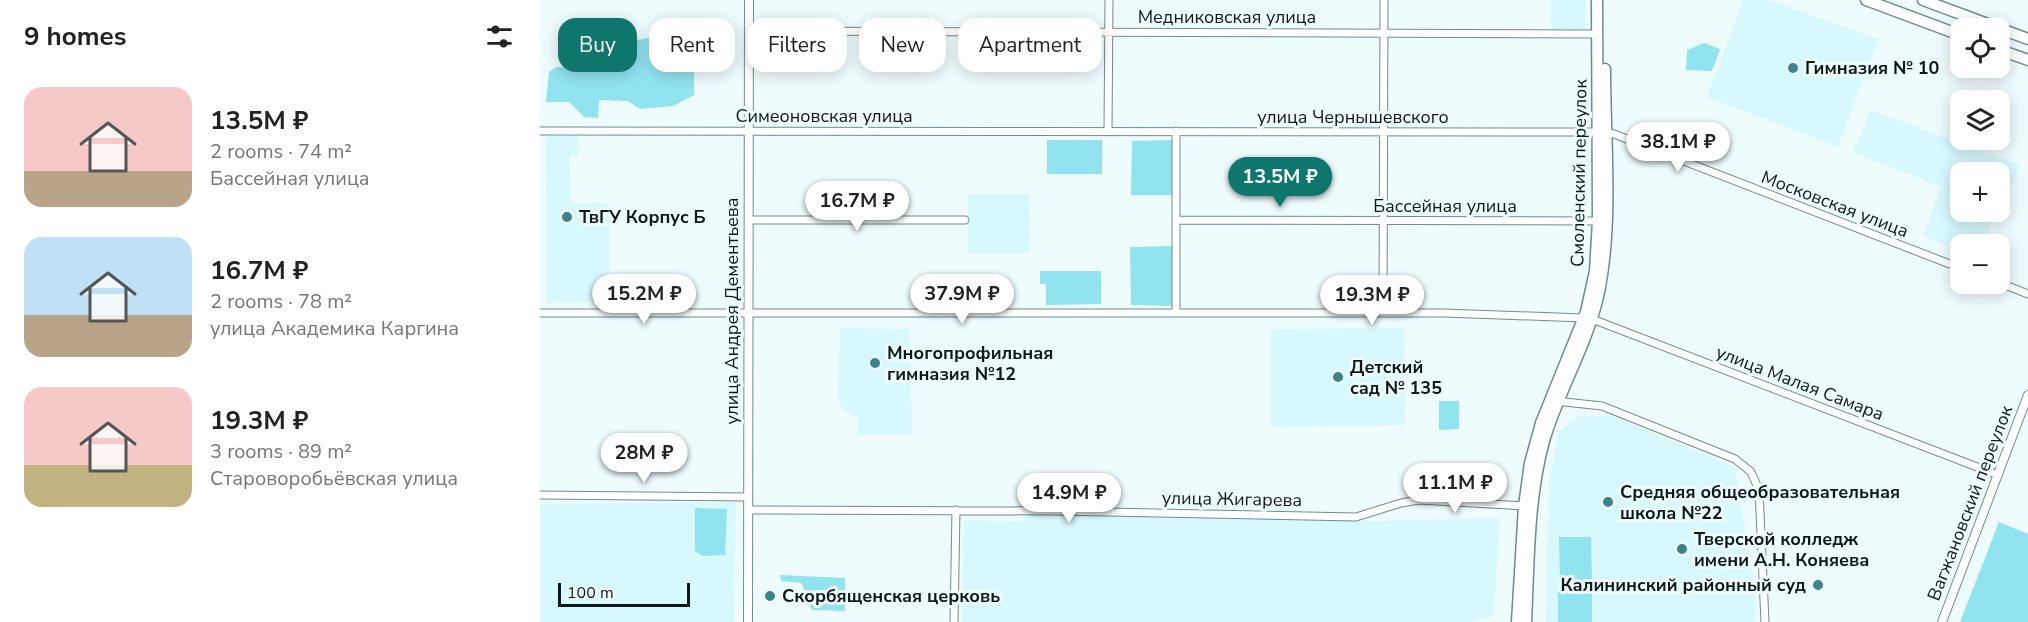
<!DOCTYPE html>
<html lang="en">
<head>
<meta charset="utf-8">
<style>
	:root { --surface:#fff; --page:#f2f2f2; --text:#222; --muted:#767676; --accent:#0f766e }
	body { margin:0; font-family:"Nunito Sans",sans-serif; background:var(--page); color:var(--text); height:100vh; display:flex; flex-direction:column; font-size:22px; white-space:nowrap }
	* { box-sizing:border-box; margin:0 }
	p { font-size:20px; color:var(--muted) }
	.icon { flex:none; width:33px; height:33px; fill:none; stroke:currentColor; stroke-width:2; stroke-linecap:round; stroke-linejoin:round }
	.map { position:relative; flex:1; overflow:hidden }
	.details { display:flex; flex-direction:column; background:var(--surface); width:540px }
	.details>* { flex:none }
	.banner { position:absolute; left:18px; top:18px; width:570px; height:54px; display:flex; gap:12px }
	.buttons { position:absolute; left:1410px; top:18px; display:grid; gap:12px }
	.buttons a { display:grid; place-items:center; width:60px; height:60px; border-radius:12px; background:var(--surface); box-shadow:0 3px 15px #0003; font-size:30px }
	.scale { position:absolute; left:18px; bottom:15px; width:132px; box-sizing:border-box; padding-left:6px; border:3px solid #0c181a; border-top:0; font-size:16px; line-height:21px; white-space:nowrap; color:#0c181a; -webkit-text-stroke:4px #effcfe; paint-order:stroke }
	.price { position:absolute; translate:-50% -51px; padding:0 14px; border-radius:21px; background:#fff; color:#222; font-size:20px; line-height:39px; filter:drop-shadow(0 2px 3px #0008) }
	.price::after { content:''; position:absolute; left:50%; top:36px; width:18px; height:14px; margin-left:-9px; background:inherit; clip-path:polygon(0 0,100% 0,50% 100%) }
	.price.on { background:var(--accent); color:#fff }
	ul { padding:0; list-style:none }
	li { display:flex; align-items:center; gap:18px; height:150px; padding:0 24px }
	li span { display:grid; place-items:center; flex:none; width:168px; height:120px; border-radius:18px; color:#555 }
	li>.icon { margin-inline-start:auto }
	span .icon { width:72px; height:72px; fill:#fffc; stroke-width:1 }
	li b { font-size:26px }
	h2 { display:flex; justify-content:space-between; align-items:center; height:72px; padding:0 24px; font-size:26px }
	.pill { padding:0 21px; border-radius:18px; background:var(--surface); box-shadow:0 3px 15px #0003; font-size:21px; line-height:54px }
	.pill.on { background:var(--accent); color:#fff }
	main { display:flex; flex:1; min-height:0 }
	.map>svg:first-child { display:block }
	.built { fill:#d7f9fe; fill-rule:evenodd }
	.green { fill:#91e3f0 }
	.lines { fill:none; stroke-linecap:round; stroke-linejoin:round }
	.minor-casing { stroke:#6d8c90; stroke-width:9 }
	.tertiary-casing { stroke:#6d8c90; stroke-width:10 }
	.primary-casing { stroke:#6d8c90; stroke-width:13 }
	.minor { stroke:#fff; stroke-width:7 }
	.tertiary { stroke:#fff; stroke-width:8 }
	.primary { stroke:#fff; stroke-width:10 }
	.poi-dot { fill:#3d838d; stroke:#effcfe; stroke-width:2 }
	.labels { text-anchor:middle; stroke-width:6; stroke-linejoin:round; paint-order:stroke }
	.street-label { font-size:18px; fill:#0c181a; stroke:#effcfe }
	.poi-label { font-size:18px; font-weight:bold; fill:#0c181a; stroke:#effcfe; text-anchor:start }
</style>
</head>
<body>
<main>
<section class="details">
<h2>9 homes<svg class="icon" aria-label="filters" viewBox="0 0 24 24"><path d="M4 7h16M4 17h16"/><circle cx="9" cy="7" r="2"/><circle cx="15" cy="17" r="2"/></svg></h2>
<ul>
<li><span style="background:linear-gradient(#f6c9c9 70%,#b9a48a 0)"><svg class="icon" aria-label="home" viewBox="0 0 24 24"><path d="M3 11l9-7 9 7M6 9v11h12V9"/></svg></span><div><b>13.5M ₽</b><p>2 rooms · 74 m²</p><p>Бассейная улица</p></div></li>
<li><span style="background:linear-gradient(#bfe0f5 65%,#b9a48a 0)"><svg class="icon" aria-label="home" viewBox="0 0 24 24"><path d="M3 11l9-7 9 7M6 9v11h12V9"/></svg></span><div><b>16.7M ₽</b><p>2 rooms · 78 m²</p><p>улица Академика Каргина</p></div></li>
<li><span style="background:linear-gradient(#f6c9c9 65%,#c2b280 0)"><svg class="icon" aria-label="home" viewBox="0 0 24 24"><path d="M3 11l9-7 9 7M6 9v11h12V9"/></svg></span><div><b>19.3M ₽</b><p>3 rooms · 89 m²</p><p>Староворобьёвская улица</p></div></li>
</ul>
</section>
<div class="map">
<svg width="1488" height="622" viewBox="0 0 1488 622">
	<rect width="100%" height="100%" fill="#effcfe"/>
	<!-- built -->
	<path class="built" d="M1011 0H1046V29H1011Z
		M1203 0H1229L1338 39 1298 147 1167 97Z
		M1331 110 1480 165 1456 222 1452 221 1443 244H1420V250L1383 236 1401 187 1313 152ZM1420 172H1460V212H1420Z
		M6 136H39V155L30 156 31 203H69V302L7 303Z
		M428 194H489L490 253H428Z
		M300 328 370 329 372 435H318V419L302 409 298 397Z
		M864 328 865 425 731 427V329Z
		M1036 416H1072L1195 467 1213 575 1216 622H1006L1009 482 1018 434Z
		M196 502 194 622H0V504Z
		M484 514 834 521 960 518 954 616 929 622H422L424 520 483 521Z"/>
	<!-- green -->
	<path class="green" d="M144 20 154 21V95L133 106 100 109 88 101 59 100 58 118 44 117 29 102H6L9 72 16 67H32L46 57H67L70 48 64 30 80 29 98 40 124 35Z
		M1164 43 1180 49 1172 71 1146 70 1147 50Z
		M507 140H562V174H507Z
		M633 140 632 195H591L592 141Z
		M634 246V306L591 305 590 247Z
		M500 271H561V304L506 305V284H500Z
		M899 401H919V429L899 430Z
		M155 508 187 509 185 555 163 556 155 551Z
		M1459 522 1488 534V622H1420Z
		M1019 537H1051L1052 582H1020Z
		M240 575 305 578V611L272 610C266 601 267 592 261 583L241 581Z
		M1052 591V622H1018V592Z"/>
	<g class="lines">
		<defs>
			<path id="minor" d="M209 31 1057 34
				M0 131 1058 132 1074 134 1420 268
				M568 131 569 0
				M209 220H425
				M636 220 1059 221
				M1460 283 1488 294
				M0 313H905L1043 318
				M636 313V131
				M843 313 844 0
				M1052 319 1458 475
				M1015 401 1062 406 1195 459 1211 472 1219 490 1225 622
				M0 495 208 497
				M208 510 516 511 816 517 861 503 879 500 986 506
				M414 622 416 510"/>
			<path id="tertiary" d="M208 622 209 0
				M1402 622 1488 395"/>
			<path id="primary" d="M1326 0 1420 35
				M1383 0 1488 39
				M1460 50 1488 60
				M977 622 984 506 990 463 1001 423 1046 312 1055 271 1058 221 1057 0
				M986 622C989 562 988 499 1004 441 1019 389 1050 341 1060 287 1073 217 1065 141 1065 69"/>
		</defs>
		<!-- minor casing -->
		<use href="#minor" class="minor-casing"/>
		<!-- tertiary casing -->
		<use href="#tertiary" class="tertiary-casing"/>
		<!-- primary casing -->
		<use href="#primary" class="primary-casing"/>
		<!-- minor -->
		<use href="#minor" class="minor"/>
		<!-- tertiary -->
		<use href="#tertiary" class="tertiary"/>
		<!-- primary -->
		<use href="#primary" class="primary"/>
	</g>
	<!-- markers -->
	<g class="poi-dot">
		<circle cx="1253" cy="68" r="6"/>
		<circle cx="27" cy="217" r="6"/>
		<circle cx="335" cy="363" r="6"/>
		<circle cx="798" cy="377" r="6"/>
		<circle cx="1068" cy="502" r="6"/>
		<circle cx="1142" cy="549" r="6"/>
		<circle cx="1278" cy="585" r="6"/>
		<circle cx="230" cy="596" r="6"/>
	</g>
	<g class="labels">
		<!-- street labels -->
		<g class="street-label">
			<text x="687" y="23">Медниковская улица</text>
			<text x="284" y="122">Симеоновская улица</text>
			<text x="813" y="123">улица Чернышевского</text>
			<text transform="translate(1039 173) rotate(-89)" y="6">Смоленский переулок</text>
			<text transform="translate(1295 204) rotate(21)" y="6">Московская улица</text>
			<text x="905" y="212">Бассейная улица</text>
			<text transform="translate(192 311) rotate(-90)" y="6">улица Андрея Дементьева</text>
			<text transform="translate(1260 383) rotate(21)" y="6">улица Малая Самара</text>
			<text transform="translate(692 499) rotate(1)" y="6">улица Жигарева</text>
			<text transform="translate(1430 503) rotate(-69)" y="6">Вагжановский переулок</text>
		</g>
		<!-- poi labels -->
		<g class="poi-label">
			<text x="1265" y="74">Гимназия № 10</text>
			<text x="39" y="223">ТвГУ Корпус Б</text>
			<text x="347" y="359">Многопрофильная<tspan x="347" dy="21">гимназия №12</tspan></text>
			<text x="810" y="373">Детский<tspan x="810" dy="21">сад № 135</tspan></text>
			<text x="1080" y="498">Средняя общеобразовательная<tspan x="1080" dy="21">школа №22</tspan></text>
			<text x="1154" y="545">Тверской колледж<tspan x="1154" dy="21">имени А.Н. Коняева</tspan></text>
			<text x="1266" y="591" text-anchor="end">Калининский районный суд</text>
			<text x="242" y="602">Скорбященская церковь</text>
		</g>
	</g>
</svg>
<div class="buttons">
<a><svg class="icon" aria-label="locate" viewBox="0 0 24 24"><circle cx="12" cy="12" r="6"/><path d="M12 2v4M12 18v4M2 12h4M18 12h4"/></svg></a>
<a><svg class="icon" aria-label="layers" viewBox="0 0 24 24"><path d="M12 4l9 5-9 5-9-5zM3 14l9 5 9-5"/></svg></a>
<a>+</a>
<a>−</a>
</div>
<div class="scale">100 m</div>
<b class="price" style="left:1138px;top:173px">38.1M ₽</b>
<b class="price on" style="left:740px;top:208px">13.5M ₽</b>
<b class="price" style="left:317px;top:232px">16.7M ₽</b>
<b class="price" style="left:104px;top:325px">15.2M ₽</b>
<b class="price" style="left:422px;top:325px">37.9M ₽</b>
<b class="price" style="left:832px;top:326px">19.3M ₽</b>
<b class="price" style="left:104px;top:484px">28M ₽</b>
<b class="price" style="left:915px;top:514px">11.1M ₽</b>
<b class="price" style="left:529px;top:524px">14.9M ₽</b>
<div class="banner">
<a class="pill on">Buy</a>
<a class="pill">Rent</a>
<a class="pill">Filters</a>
<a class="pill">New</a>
<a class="pill">Apartment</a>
</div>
</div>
</main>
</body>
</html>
